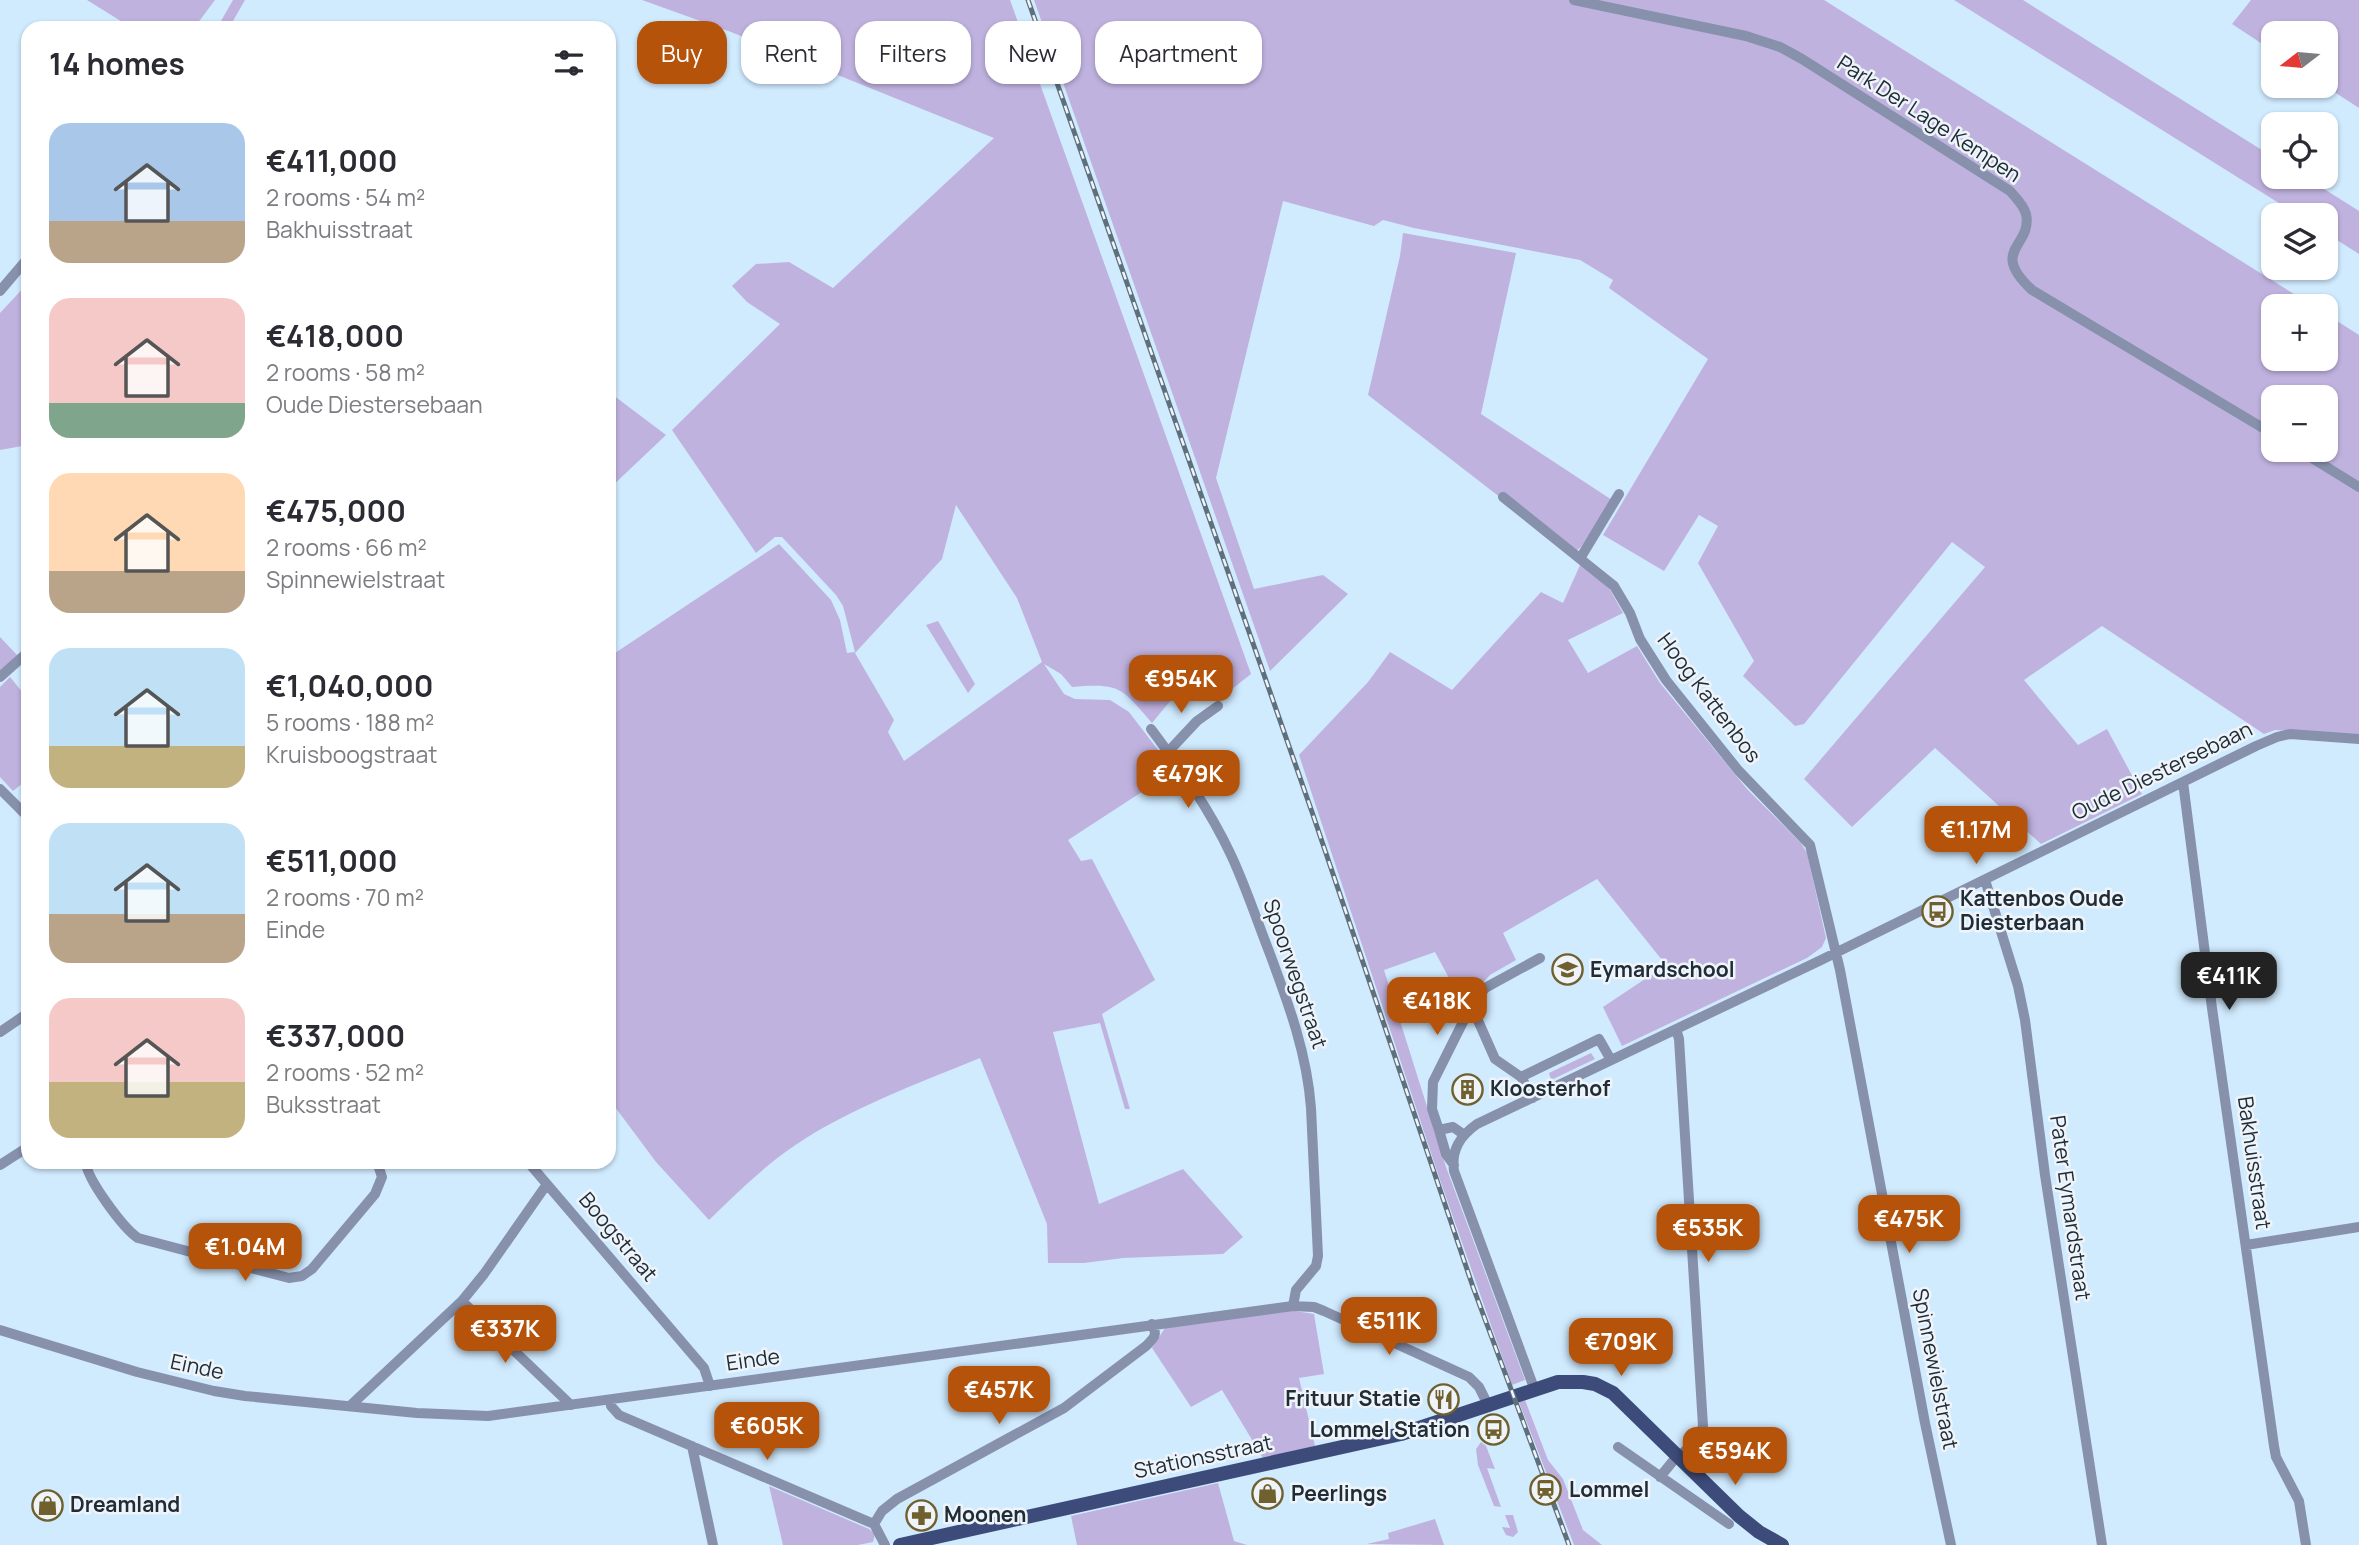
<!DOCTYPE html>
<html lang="en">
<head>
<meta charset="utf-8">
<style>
	:root { --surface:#fff; --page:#f2f2f3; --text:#2b2b33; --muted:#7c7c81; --accent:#b45309 }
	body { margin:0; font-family:Manrope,sans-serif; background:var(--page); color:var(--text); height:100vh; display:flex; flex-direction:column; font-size:26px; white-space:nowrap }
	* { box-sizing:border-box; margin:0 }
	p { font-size:23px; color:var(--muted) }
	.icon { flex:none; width:38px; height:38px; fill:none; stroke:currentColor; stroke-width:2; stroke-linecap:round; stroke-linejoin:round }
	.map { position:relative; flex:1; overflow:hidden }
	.drawer { position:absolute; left:21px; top:21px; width:595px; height:1148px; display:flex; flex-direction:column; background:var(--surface); border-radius:21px; box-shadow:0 2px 5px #0004 }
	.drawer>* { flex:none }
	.banner { position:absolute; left:637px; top:21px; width:665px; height:63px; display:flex; gap:14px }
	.needle { width:46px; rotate:254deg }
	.buttons { position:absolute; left:2261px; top:21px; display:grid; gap:14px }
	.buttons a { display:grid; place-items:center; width:77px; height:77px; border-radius:14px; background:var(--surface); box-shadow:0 2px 5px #0004; font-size:35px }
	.price { position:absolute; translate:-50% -60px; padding:0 16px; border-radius:14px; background:var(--accent); color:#fff; font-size:23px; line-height:46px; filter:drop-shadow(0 2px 4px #0008) }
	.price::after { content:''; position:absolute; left:50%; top:42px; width:21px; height:16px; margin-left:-10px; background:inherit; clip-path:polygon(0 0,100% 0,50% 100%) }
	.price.active { background:#222; color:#fff }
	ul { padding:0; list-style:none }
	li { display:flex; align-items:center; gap:21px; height:175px; padding:0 28px }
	li span { display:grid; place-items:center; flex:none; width:196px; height:140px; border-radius:21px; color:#555 }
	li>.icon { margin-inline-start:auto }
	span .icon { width:84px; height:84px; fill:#fffc; stroke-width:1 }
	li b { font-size:30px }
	h2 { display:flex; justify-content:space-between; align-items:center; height:84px; padding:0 28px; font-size:30px }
	.chip { padding:0 24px; border-radius:21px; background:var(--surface); box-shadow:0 2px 5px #0004; font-size:24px; line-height:63px }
	.chip.active { background:var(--accent); color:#fff }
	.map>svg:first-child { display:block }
	.green { fill:#c0b2df; fill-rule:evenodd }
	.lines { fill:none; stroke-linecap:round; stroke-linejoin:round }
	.minor { stroke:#8791ac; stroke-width:10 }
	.major { stroke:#3c4b79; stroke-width:14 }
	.rail-casing { stroke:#5f707d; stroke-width:5 }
	.rail { stroke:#eef4f9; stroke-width:2.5; stroke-dasharray:8; stroke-linecap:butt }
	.labels { text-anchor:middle; stroke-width:5; stroke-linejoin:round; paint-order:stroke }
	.street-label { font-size:21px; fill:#212d36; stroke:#eef4f9 }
	.poi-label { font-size:21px; font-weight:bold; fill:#212d36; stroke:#eef4f9; text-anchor:start }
</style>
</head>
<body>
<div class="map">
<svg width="2359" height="1545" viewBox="0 0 2359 1545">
	<rect width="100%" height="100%" fill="#d0eafe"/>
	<!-- green -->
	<path class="green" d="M87 0H215L194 28H132Z
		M233 0H245L229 28H217Z
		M642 0H1010L1251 674 1232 689 1207 661 1195 671 1152 723C1121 687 1120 683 1072 687L1061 674 1044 664 1064 694 1075 699 1110 700 1129 712 1174 771 1068 840 1081 861 1092 859 1155 980 1102 1014 1130 1109H1125L1100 1023 1053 1032 1099 1204 1183 1169 1243 1237 1223 1254 1123 1258 1084 1263H1048L1047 1224 980 1058C919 1083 848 1109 794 1146 763 1167 736 1194 709 1220L656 1162 615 1107 609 1113V657L779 544 831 600 840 620 847 653 855 652 843 606 836 595 782 537H775L756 553 672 430 780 324 747 302 732 286 756 264 789 262 833 288 994 138 731 32ZM956 505 1017 598 1042 662 904 761 888 732 894 720 855 653 942 559Z
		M1034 0H1824L2313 306H2273V359H2326V314L2359 335V735L2275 730 2264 734 2102 626 2024 680 2078 745 2107 729 2142 794 2041 844 1935 748 1852 827 1804 779 1985 567 1952 542 1804 724 1795 726 1743 676 1754 661 1698 563 1718 526 1699 515 1664 571 1603 535 1708 359 1609 288 1613 280 1580 260 1414 228 1383 220 1374 226 1283 201 1216 478 1254 589 1323 575 1348 594 1270 671ZM2273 397H2326V450H2273Z
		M1954 0H2023L2273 157V177H2305L2359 211V254L2326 233V215H2298Z
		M2251 0H2359V108L2325 86 2326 33H2273V51L2232 24Z
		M1403 233 1516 253 1481 414 1612 500 1581 547 1576 551 1501 498 1368 395 1400 256Z
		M28 283V445L0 450V313Z
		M609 392 666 435 609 489Z
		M1581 563 1609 588 1623 613 1568 640 1588 673 1637 646 1660 683 1747 789 1801 843 1807 853 1826 938 1822 947 1807 958 1622 1046 1603 1007 1666 965 1597 879 1503 933 1516 960 1490 975 1463 1004 1435 952 1384 970 1446 1167 1525 1380 1512 1385 1439 1177 1299 755 1368 682 1390 652 1452 690 1541 592 1563 603Z
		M938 621 975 684 968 693 926 625Z
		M0 637 18 656 0 673Z
		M10 677 28 699V779L13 791 0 777V687Z
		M1591 1053 1595 1059 1551 1080 1549 1073Z
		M1289 1310 1314 1314 1324 1374 1299 1378 1315 1446 1263 1458 1222 1390 1191 1407 1152 1348 1165 1328Z
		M1525 1400 1548 1460 1563 1479 1583 1530 1602 1545H1574L1519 1402Z
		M1481 1442 1486 1446 1495 1469 1487 1468 1501 1507 1494 1506 1478 1465 1476 1449Z
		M1218 1483 1234 1541 1247 1545H1077L1071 1516Z
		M769 1486 869 1529 875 1534 873 1542 858 1545H783Z
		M1505 1515H1513L1518 1532 1513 1537 1506 1535 1502 1527 1510 1528Z
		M1435 1519 1444 1545 1367 1544 1389 1539 1388 1533Z"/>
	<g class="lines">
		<!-- minor -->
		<path class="minor" d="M1574 0 1746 36 1780 47 1802 59 2010 191C2016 198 2023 204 2026 214 2033 247 1988 249 2032 290L2273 434
			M0 291 28 258
			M2299 450 2359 487
			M1503 497 1614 586 1630 613 1640 639 1666 680 1738 770 1810 845 1840 970 1925 1423 1951 1545
			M1581 557 1619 494
			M0 677 28 652
			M1151 729C1181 769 1210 810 1231 855 1246 887 1257 921 1270 954 1289 1005 1307 1054 1311 1108L1318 1256 1316 1266 1296 1290 1293 1306
			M1168 752 1197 721 1218 706
			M2183 782 2212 1008 2274 1446 2276 1457 2299 1501 2306 1545
			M0 789 28 817
			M1985 880 2018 986 2025 1020 2045 1175 2102 1545
			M1469 1010 1476 1016 1495 1059 1521 1077
			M0 1032 28 1013
			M1533 1098 1521 1077 1599 1039 1611 1060
			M1439 1130 1446 1154 1454 1165
			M1463 1134 1453 1127 1439 1130 1432 1109 1433 1082 1469 1010 1485 988 1540 958
			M86 1162C86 1178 123 1228 138 1238L289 1278 302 1276 312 1269 375 1194 382 1177 377 1162
			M528 1162 704 1368 710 1386
			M0 1165 28 1147
			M2246 1245 2359 1227
			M462 1301 571 1405
			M0 1330 137 1372 214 1391 245 1396 417 1413 488 1416 1293 1306 1314 1307 1324 1311 1469 1377 1479 1387 1488 1405
			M1534 1388 1454 1171C1451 1150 1460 1136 1477 1124L1819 961 2256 746 2277 737 2290 734 2359 739
			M610 1400 611 1406 619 1415 874 1524 885 1545
			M350 1406 462 1301 484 1274 547 1184
			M692 1446 713 1545
			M1618 1447 1729 1524
			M1660 1477 1673 1461 1697 1441 1703 1426 1679 1039 1676 1029
			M874 1524 882 1511 897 1499 1064 1408 1146 1346C1154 1338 1158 1335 1152 1324"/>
		<!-- major -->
		<path class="major" d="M900 1545 1401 1434 1558 1382H1583L1595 1384 1613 1393 1739 1516 1759 1532 1782 1545"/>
		<defs>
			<path id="rail" d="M1028 0 1312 812 1473 1287 1569 1545"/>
		</defs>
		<!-- rail casing -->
		<use href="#rail" class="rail-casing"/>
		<!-- rail -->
		<use href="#rail" class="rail"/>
	</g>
	<!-- icons -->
	<defs>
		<symbol id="bus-ring" viewBox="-11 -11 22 22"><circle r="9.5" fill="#eef4f9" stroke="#6f602d" stroke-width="1.5"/><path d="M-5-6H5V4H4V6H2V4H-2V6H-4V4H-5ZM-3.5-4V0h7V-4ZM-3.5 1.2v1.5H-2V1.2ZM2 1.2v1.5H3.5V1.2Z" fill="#6f602d"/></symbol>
		<symbol id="school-ring" viewBox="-11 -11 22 22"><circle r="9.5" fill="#eef4f9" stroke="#6f602d" stroke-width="1.5"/><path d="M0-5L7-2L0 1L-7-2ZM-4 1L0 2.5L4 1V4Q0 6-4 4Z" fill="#6f602d"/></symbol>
		<symbol id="building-ring" viewBox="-11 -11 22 22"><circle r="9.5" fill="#eef4f9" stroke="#6f602d" stroke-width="1.5"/><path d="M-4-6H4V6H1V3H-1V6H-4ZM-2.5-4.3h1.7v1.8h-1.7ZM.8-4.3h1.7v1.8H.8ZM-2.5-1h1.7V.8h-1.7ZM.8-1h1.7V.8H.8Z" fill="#6f602d"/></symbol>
		<symbol id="restaurant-ring" viewBox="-11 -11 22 22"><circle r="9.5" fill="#eef4f9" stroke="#6f602d" stroke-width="1.5"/><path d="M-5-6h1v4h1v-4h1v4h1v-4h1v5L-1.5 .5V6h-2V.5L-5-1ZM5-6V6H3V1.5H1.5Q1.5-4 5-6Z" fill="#6f602d"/></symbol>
		<symbol id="station-ring" viewBox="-11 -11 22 22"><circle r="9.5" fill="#eef4f9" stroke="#6f602d" stroke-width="1.5"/><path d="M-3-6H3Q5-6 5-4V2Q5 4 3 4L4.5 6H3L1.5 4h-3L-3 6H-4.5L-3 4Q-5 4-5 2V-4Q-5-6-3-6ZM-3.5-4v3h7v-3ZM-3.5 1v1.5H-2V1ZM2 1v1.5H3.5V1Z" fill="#6f602d"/></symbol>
		<symbol id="shop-ring" viewBox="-11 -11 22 22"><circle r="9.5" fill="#eef4f9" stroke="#6f602d" stroke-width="1.5"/><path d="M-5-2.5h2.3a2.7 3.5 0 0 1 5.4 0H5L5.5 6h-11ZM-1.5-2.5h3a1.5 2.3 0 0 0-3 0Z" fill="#6f602d"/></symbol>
		<symbol id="pharmacy-ring" viewBox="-11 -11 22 22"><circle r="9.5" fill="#eef4f9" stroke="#6f602d" stroke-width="1.5"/><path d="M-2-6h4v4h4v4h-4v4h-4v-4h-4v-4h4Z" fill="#6f602d"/></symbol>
	</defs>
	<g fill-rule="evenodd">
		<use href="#bus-ring" x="1920" y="894" width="35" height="35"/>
		<use href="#school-ring" x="1550" y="952" width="35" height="35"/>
		<use href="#building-ring" x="1450" y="1072" width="35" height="35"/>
		<use href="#restaurant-ring" x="1426" y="1382" width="35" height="35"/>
		<use href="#bus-ring" x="1476" y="1412" width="35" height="35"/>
		<use href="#station-ring" x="1528" y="1472" width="35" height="35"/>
		<use href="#shop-ring" x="1250" y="1476" width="35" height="35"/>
		<use href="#shop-ring" x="30" y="1488" width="35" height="35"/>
		<use href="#pharmacy-ring" x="904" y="1498" width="35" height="35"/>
	</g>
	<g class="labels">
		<!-- street labels -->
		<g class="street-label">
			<text transform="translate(1929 119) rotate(33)" y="7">Park Der Lage Kempen</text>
			<text transform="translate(1709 698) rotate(53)" y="7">Hoog Kattenbos</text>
			<text transform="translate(2162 771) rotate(-26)" y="7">Oude Diestersebaan</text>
			<text transform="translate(1295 974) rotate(71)" y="7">Spoorwegstraat</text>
			<text transform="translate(2254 1163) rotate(82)" y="7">Bakhuisstraat</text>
			<text transform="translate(2070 1208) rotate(82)" y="7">Pater Eymardstraat</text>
			<text transform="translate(618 1237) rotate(50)" y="7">Boogstraat</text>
			<text transform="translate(753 1360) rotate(-8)" y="7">Einde</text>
			<text transform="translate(197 1367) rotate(12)" y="7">Einde</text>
			<text transform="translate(1935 1369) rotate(79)" y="7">Spinnewielstraat</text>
			<text transform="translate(1203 1457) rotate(-12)" y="7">Stationsstraat</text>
		</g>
		<!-- poi labels -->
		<g class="poi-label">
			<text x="1960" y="906">Kattenbos Oude<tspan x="1960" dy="24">Diesterbaan</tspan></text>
			<text x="1590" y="977">Eymardschool</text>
			<text x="1490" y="1096">Kloosterhof</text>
			<text x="1421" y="1406" text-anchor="end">Frituur Statie</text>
			<text x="1470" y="1437" text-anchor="end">Lommel Station</text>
			<text x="1569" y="1497">Lommel</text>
			<text x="1291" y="1501">Peerlings</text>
			<text x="70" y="1512">Dreamland</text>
			<text x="944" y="1522">Moonen</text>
		</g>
	</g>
</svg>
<div class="buttons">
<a><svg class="needle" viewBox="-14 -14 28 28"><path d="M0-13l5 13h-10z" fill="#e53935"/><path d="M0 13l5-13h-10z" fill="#7c7c81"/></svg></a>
<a><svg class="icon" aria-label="locate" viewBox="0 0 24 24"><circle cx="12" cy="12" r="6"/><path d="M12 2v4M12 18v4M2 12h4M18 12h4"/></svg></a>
<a><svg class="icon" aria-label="layers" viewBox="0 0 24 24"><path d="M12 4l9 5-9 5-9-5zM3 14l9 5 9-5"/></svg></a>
<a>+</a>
<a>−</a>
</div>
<b class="price" style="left:1181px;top:715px">€954K</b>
<b class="price" style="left:1188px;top:810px">€479K</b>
<b class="price" style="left:1976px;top:866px">€1.17M</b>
<b class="price active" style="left:2229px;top:1012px">€411K</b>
<b class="price" style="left:1437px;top:1037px">€418K</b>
<b class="price" style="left:1909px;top:1255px">€475K</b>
<b class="price" style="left:1708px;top:1264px">€535K</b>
<b class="price" style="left:245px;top:1283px">€1.04M</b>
<b class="price" style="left:1389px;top:1357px">€511K</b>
<b class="price" style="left:505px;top:1365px">€337K</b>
<b class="price" style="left:1621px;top:1378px">€709K</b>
<b class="price" style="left:999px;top:1426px">€457K</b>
<b class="price" style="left:767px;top:1462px">€605K</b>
<b class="price" style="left:1735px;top:1487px">€594K</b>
<div class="banner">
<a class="chip active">Buy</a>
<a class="chip">Rent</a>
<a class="chip">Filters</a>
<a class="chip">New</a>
<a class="chip">Apartment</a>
</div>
<section class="drawer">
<h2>14 homes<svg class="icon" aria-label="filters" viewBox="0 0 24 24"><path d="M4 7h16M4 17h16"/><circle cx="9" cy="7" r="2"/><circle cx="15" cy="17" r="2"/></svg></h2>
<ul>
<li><span style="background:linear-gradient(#a9c7e8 70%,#b9a48a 0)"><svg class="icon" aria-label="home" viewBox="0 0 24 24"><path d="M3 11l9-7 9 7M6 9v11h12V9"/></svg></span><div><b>€411,000</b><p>2 rooms · 54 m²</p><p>Bakhuisstraat</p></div></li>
<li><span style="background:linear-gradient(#f6c9c9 75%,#7fa58c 0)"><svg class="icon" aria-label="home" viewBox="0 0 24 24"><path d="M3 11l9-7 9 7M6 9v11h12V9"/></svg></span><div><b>€418,000</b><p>2 rooms · 58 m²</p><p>Oude Diestersebaan</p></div></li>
<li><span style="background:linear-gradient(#ffd9b3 70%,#b9a48a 0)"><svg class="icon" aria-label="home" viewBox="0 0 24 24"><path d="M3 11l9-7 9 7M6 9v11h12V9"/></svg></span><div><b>€475,000</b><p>2 rooms · 66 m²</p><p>Spinnewielstraat</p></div></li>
<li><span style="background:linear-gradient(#bfe0f5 70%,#c2b280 0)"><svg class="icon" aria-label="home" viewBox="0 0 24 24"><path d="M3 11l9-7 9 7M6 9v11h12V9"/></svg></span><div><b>€1,040,000</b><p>5 rooms · 188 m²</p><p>Kruisboogstraat</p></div></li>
<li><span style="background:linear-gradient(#bfe0f5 65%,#b9a48a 0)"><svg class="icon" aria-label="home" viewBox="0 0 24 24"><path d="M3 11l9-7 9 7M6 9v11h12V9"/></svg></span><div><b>€511,000</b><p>2 rooms · 70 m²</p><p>Einde</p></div></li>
<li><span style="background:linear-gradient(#f6c9c9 60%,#c2b280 0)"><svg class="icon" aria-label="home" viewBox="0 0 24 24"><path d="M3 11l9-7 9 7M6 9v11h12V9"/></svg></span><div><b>€337,000</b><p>2 rooms · 52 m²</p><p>Buksstraat</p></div></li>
</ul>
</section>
</div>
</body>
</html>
